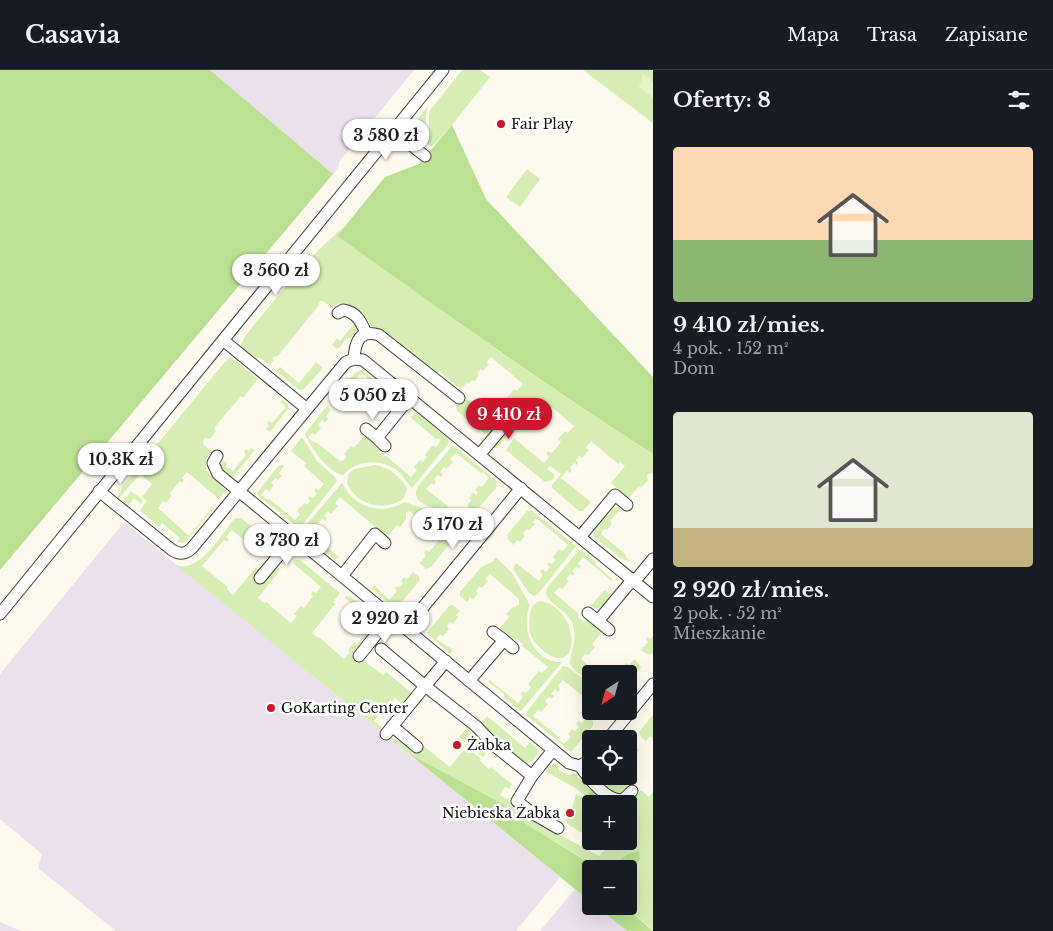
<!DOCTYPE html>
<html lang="pl">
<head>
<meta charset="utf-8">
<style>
	:root { --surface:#171b24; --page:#242831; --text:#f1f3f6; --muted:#9ea1a6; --line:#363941; --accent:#cb172d }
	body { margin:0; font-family:"Libre Baskerville",serif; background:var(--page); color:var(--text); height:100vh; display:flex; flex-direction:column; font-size:19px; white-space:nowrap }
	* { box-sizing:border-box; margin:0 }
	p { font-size:16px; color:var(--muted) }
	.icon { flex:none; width:28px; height:28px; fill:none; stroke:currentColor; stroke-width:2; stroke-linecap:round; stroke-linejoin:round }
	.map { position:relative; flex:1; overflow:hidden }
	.sheet { display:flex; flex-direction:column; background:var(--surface); width:400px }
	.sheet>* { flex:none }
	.needle { width:32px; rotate:216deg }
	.fabs { position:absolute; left:582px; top:595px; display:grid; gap:10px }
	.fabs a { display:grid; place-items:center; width:55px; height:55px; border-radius:5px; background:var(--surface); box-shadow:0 5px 20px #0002; font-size:25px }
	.price { position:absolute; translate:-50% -42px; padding:0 11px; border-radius:18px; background:#fff; color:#222; font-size:16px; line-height:32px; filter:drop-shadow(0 1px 2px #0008) }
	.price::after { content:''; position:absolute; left:50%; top:30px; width:15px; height:11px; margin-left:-8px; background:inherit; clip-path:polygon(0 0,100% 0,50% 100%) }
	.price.on { background:var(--accent); color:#fff }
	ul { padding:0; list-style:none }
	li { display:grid; align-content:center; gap:10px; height:265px; padding:0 20px }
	li span { display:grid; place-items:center; height:155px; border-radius:5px; color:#555 }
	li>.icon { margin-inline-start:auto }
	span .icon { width:90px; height:90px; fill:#fffc; stroke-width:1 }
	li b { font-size:21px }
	h2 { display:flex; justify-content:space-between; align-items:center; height:60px; padding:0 20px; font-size:21px }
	header { display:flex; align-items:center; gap:30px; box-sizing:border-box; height:70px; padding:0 25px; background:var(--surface); border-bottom:1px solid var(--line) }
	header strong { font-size:24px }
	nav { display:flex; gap:28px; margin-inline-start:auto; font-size:18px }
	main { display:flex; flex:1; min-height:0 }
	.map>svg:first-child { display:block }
	.industrial { fill:#ebe1ed }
	.green { fill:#d6eeb3 }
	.forest { fill:#bae091 }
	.pitch { fill:#e7f4c6 }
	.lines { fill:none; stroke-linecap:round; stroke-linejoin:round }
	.street-casing { stroke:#404040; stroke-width:13 }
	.street { stroke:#fff; stroke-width:11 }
	.poi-dot { fill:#cb172d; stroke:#fff; stroke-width:2 }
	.labels { text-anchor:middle; stroke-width:5; stroke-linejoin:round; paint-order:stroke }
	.poi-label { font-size:14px; fill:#0d0d0d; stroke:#fff; text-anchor:start }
</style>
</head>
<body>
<header>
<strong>Casavia</strong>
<nav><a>Mapa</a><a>Trasa</a><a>Zapisane</a></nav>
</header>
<main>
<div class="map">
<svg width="653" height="861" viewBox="0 0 653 861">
	<rect width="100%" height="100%" fill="#fffaee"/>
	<!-- industrial -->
	<path class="industrial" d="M210 0H414L339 92V96L333 104Z
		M124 452 560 807 516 861H116L38 798 42 784 0 749V604Z
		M575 819 591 832V836H596L627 861H540Z
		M0 852 21 861H0Z"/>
	<!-- green -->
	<path class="green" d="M462 0H480L490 7 452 55 432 77 427 73 429 61V44L431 39Z
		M583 0H653V53Z
		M428 36C424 47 428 59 422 69 409 58 420 46 428 36Z
		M527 99 540 109 520 137 506 127Z
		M344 156 337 166C441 240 545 316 653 384V403L648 404 647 407 648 410 641 418 639 416 629 428 611 413 625 396 620 392 618 394 591 371 586 378 589 380 582 388 579 386 576 390 578 393 577 395 574 393 570 398 572 400 570 403 567 401 561 408 591 432 583 441H579L552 418V415L561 404 550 396 547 399 555 405 552 410 545 412 506 380 514 368 544 393 549 387 546 384 548 381 552 383 561 372 558 369 565 361 568 363 574 356 542 329 538 334 540 336 535 343 532 341 528 346 531 348 528 351 524 348 521 349 497 378H493L522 342 513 335 488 366 457 341 456 335 463 326 493 350 498 344 496 342 498 339 501 341 508 332 506 329 514 319 517 321 523 314 491 287 487 292 489 294 483 301 481 299 477 303 479 305 475 311 472 310 468 314 466 313 462 318H459L439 301 437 304 404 277 373 257 363 246 344 233 336 234 332 238 323 231H320L318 236 278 286 273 287V291L269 295 259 287 256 290 240 277 245 266 306 192Z
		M347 245 357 254 356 262 351 268H347L341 276 337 279 332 275 337 268 340 271 354 254 346 246Z
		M231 287 258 309 243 328 241 326 214 358 216 361 210 369 205 368 203 372 204 375 212 381 206 390V400L226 420 219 429 187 402 182 408 184 410 182 413 180 411 170 423 172 425 166 433 163 431 158 438 189 466 212 438 213 439 186 471 183 473 177 472 180 468 162 453 159 457 141 441 134 443 122 433 131 421 143 430 141 434 134 428 128 436 135 442H139L147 431 142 427 152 414 140 404 118 430 117 428 123 416 224 293Z
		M316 292 323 298 303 320 298 319 276 301 280 297 299 313Z
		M361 300 379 314 376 318 366 311 368 308 361 303 353 312 356 315 354 317 351 315 348 319 350 322 345 328 342 326 338 331 336 328V325L355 303Z
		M282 329 288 334V339L270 362 266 359 269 356 267 354 269 351 272 353 286 337 280 332Z
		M325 338 328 337 331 340 326 346 328 349 325 353 322 350 318 355 321 358 315 365 312 363 308 368 315 373 316 372 340 391 344 390 346 387 344 384 351 376 354 378 364 366 379 378 378 382 384 387 385 385 411 407 417 400 414 397 420 390 423 392 427 387 425 385 433 375 436 377 441 370 438 368 436 369 410 347 414 344 421 346 449 369V373L412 418C408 414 404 408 400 403 384 388 357 389 343 405L339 404C324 396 312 380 305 364Z
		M302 367 317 391 335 407 337 411 302 455 298 457 258 426 257 423 278 396 282 395 284 397 279 403 282 406 278 410 275 408 271 413 274 415 269 422 266 419 261 425 268 430 269 429 295 450 300 444 297 441 304 433 307 435 310 431 308 428 310 426 313 428 317 423 314 421 316 418 319 420 324 414 304 396 306 393 291 381Z
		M453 375 497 411 496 418 475 442 467 436 471 430 469 428 473 423 476 425 478 422 475 420 479 415 482 417 489 408 483 402 482 404 456 383 450 389 453 392 447 399 444 397 440 402 443 404 441 407 438 405 434 409 436 412 434 415 431 413 426 419 449 437 446 440 442 441C430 436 409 433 418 416Z
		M251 378 255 380 232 408 222 399 221 396 223 390 227 393 226 396 233 401 246 385 244 382 246 379 249 381Z
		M375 395C389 397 401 407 407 419L404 428C385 443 356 435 347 413L349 403 355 399Z
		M342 413C345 417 348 424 353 428 368 441 388 442 405 432L438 444 458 455 453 462 451 472 431 497 426 499 420 493 426 486 424 483 426 480 429 482 443 465 436 460 435 461 409 441 406 443V449L400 457 397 455 387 467 340 427 335 433 338 436 331 444 328 441 324 446 327 448 325 451 322 449 318 453 321 456 319 458 316 456 310 463 340 488 334 489 304 463 302 460Z
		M616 437 621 438 610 451 612 454 608 459 603 460 601 464 626 485 625 486 630 491 622 489 593 466C594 457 607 441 616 437Z
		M531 440 576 476 538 524 534 526 529 523 513 499 516 493 539 511 543 505 540 502 543 499 546 502 550 497 547 494 549 492 552 494 556 490 553 487 559 479 563 481 568 475 536 448 533 452 535 454 529 461 527 459 523 463 525 466 520 472 517 470 514 475 508 470 507 465 527 441Z
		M237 448H241L269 471 270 474 262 485 232 460 226 467 229 470 227 472 224 470 202 496 228 517 227 519 233 525 256 497 260 500 255 506 264 513 277 497 281 499 258 528 264 533 266 532 291 553 297 546 294 544 301 536 304 538 313 526 311 524 313 521 316 523 321 517 292 492 295 490H300L340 523 333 532 335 534 312 563 318 568 319 567 344 589 350 582 348 580 354 572 357 574 367 562 364 560 366 557 369 559 374 552 345 528 346 526 351 527 378 549 377 553 353 583 383 605 386 602 412 623 403 635 395 628 382 644 380 643 374 651 383 658 381 661 176 495C199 504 222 464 234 449Z
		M580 479 596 492V495L611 508 613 512 583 487 578 494 581 496 579 499 576 497 572 501 575 504 573 506 570 504 566 509 569 511 562 519 559 517 554 523 579 544 578 547 584 552 587 549 602 562 592 574 595 577 588 585 585 584 582 587V590L599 604H591V611C585 607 573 601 570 594 568 589 579 569 572 552 566 540 551 536 546 524L547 518Z
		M496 487 512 503 530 535C520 557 533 593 562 592L521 641 504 628V624L489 613 488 609 518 633 523 627 520 624 523 621 526 623 531 617 528 614 539 601 542 603 548 597 522 576 523 574 516 569 515 570 500 558 509 547 506 544 513 537 519 535V529L490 504 485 509 488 511 482 518 479 516 476 521 478 523 473 530 470 527 467 532 460 526V522L481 497 492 492Z
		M413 502 419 507 420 510 397 538 393 537 372 519 374 515 389 530 397 521 395 518 397 516 400 517 403 513 401 511 404 507 407 509Z
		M604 520 612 525 601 537 596 539 591 536Z
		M539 531C560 532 575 558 571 577 565 602 537 579 531 566 529 560 529 553 530 547 530 539 533 534 539 531Z
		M453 535 460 541 456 545 458 547 453 554 450 552 447 556 449 559 443 566 440 564 436 569 453 580 450 584 427 563 449 536Z
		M653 566V583L648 585 641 580 648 572 646 569 648 567 651 569Z
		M635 589 641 597 629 613V604H622L626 600 623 597 626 593 629 595Z
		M563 596 568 597 591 615V627L587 624 584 627 563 610 558 616 560 619 558 622 555 619 551 624 554 626 552 629 549 627 545 631 548 634 541 642 538 640 533 646 559 667 558 669 564 674 571 667 568 664 572 659 575 661 579 657 576 654 579 651 582 653 588 646 593 651V656L571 682 525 644Z
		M653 645V668L650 666 646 671 641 667 639 662Z
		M487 646 525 678 530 672 537 678 538 684 532 691 527 694 500 673 481 654Z
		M467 658 489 679 483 687 459 667Z
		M389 668 399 670 414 683 421 674 450 697 466 677 481 689 480 691 489 699 491 697 512 714 510 719 505 717 500 725 508 729V731L531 749 599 786 614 771H629V735L641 720 649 727 653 722V860L624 836H629V801L640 790 628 784 608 798 598 799 512 745 503 734 408 683Z
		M631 674 639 680 635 685 637 687 632 693 629 692V675Z
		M558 694 559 700 568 705 574 703 589 718 610 734H597L575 718 545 701 551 695Z
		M603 706H617L616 708 622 713 624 712 628 716 620 723 614 722 599 711Z
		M576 724 594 734H591V768L564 752 573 735Z"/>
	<!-- forest -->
	<path class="forest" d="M0 0H210L333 104 0 500Z
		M452 55 486 129 653 307V384C545 315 441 240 337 166L385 107 419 94Z
		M408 683 503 734 512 745 598 799H591V832Z
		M591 720 610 734H597L587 726Z
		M639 781 640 790 629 801V799H604L608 798 628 784Z
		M596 836H624L653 861H627Z"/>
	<!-- pitch -->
	<path class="pitch" d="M643 4 653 12V28L639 17Z"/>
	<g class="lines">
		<defs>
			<path id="street" d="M393 61 425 86
				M338 243 343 240C357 242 361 252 366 263
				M223 270 307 339 346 292 354 289 363 290 653 527
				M354 289C355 271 360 259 379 265L459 328
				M366 359 377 368
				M385 376 377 368 410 327
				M480 384 518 339
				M217 386 213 393 218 404 569 693 580 696 591 689
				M99 421 172 480C180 485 186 484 192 478L307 339
				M580 467 615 425 627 435
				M342 506 375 464 385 473
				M260 508 294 467
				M588 543 598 551
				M0 544 443 0
				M406 558 521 418
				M609 560 598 551 628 515 639 506 653 489
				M493 562 504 570
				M381 579 425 616 386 664
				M359 586 391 546
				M446 591 425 616 476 656 496 677 532 706 553 680
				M469 611 504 570 513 578
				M392 656 417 677
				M608 669 653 614
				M580 696C588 708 609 734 624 729L632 721
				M532 706 517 731 532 743 558 758"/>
		</defs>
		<!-- street casing -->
		<use href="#street" class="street-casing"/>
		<!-- street -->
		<use href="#street" class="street"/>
	</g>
	<!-- markers -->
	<g class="poi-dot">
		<circle cx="501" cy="54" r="5"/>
		<circle cx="271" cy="638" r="5"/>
		<circle cx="457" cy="675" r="5"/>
		<circle cx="570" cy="743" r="5"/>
	</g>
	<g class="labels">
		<!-- poi labels -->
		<g class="poi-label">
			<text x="511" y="59">Fair Play</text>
			<text x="281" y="643">GoKarting Center</text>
			<text x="467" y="680">Żabka</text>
			<text x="560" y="748" text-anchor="end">Niebieska Żabka</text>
		</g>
	</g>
</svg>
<div class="fabs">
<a><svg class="needle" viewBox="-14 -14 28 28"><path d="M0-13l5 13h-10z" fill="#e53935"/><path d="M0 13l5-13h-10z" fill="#9ea1a6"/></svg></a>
<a><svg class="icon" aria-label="locate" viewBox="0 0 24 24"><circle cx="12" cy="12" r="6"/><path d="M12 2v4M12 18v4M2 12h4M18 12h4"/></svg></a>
<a>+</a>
<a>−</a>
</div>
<b class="price" style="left:386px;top:91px">3 580 zł</b>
<b class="price" style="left:276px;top:226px">3 560 zł</b>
<b class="price" style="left:373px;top:351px">5 050 zł</b>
<b class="price on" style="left:509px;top:370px">9 410 zł</b>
<b class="price" style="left:121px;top:415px">10.3K zł</b>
<b class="price" style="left:453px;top:480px">5 170 zł</b>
<b class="price" style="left:287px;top:496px">3 730 zł</b>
<b class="price" style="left:385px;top:574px">2 920 zł</b>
</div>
<section class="sheet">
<h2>Oferty: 8<svg class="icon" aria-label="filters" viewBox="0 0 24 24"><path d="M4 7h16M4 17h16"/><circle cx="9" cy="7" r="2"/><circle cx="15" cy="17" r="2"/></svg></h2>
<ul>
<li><span style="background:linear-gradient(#ffd9b3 60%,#8fb573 0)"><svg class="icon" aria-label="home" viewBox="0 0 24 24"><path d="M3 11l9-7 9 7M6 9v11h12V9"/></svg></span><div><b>9 410 zł/mies.</b><p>4 pok. · 152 m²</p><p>Dom</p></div></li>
<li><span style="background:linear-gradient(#dfe7d0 75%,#c2b280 0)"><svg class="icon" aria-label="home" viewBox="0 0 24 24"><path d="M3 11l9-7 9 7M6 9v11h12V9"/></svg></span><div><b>2 920 zł/mies.</b><p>2 pok. · 52 m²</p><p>Mieszkanie</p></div></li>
</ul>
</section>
</main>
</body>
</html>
